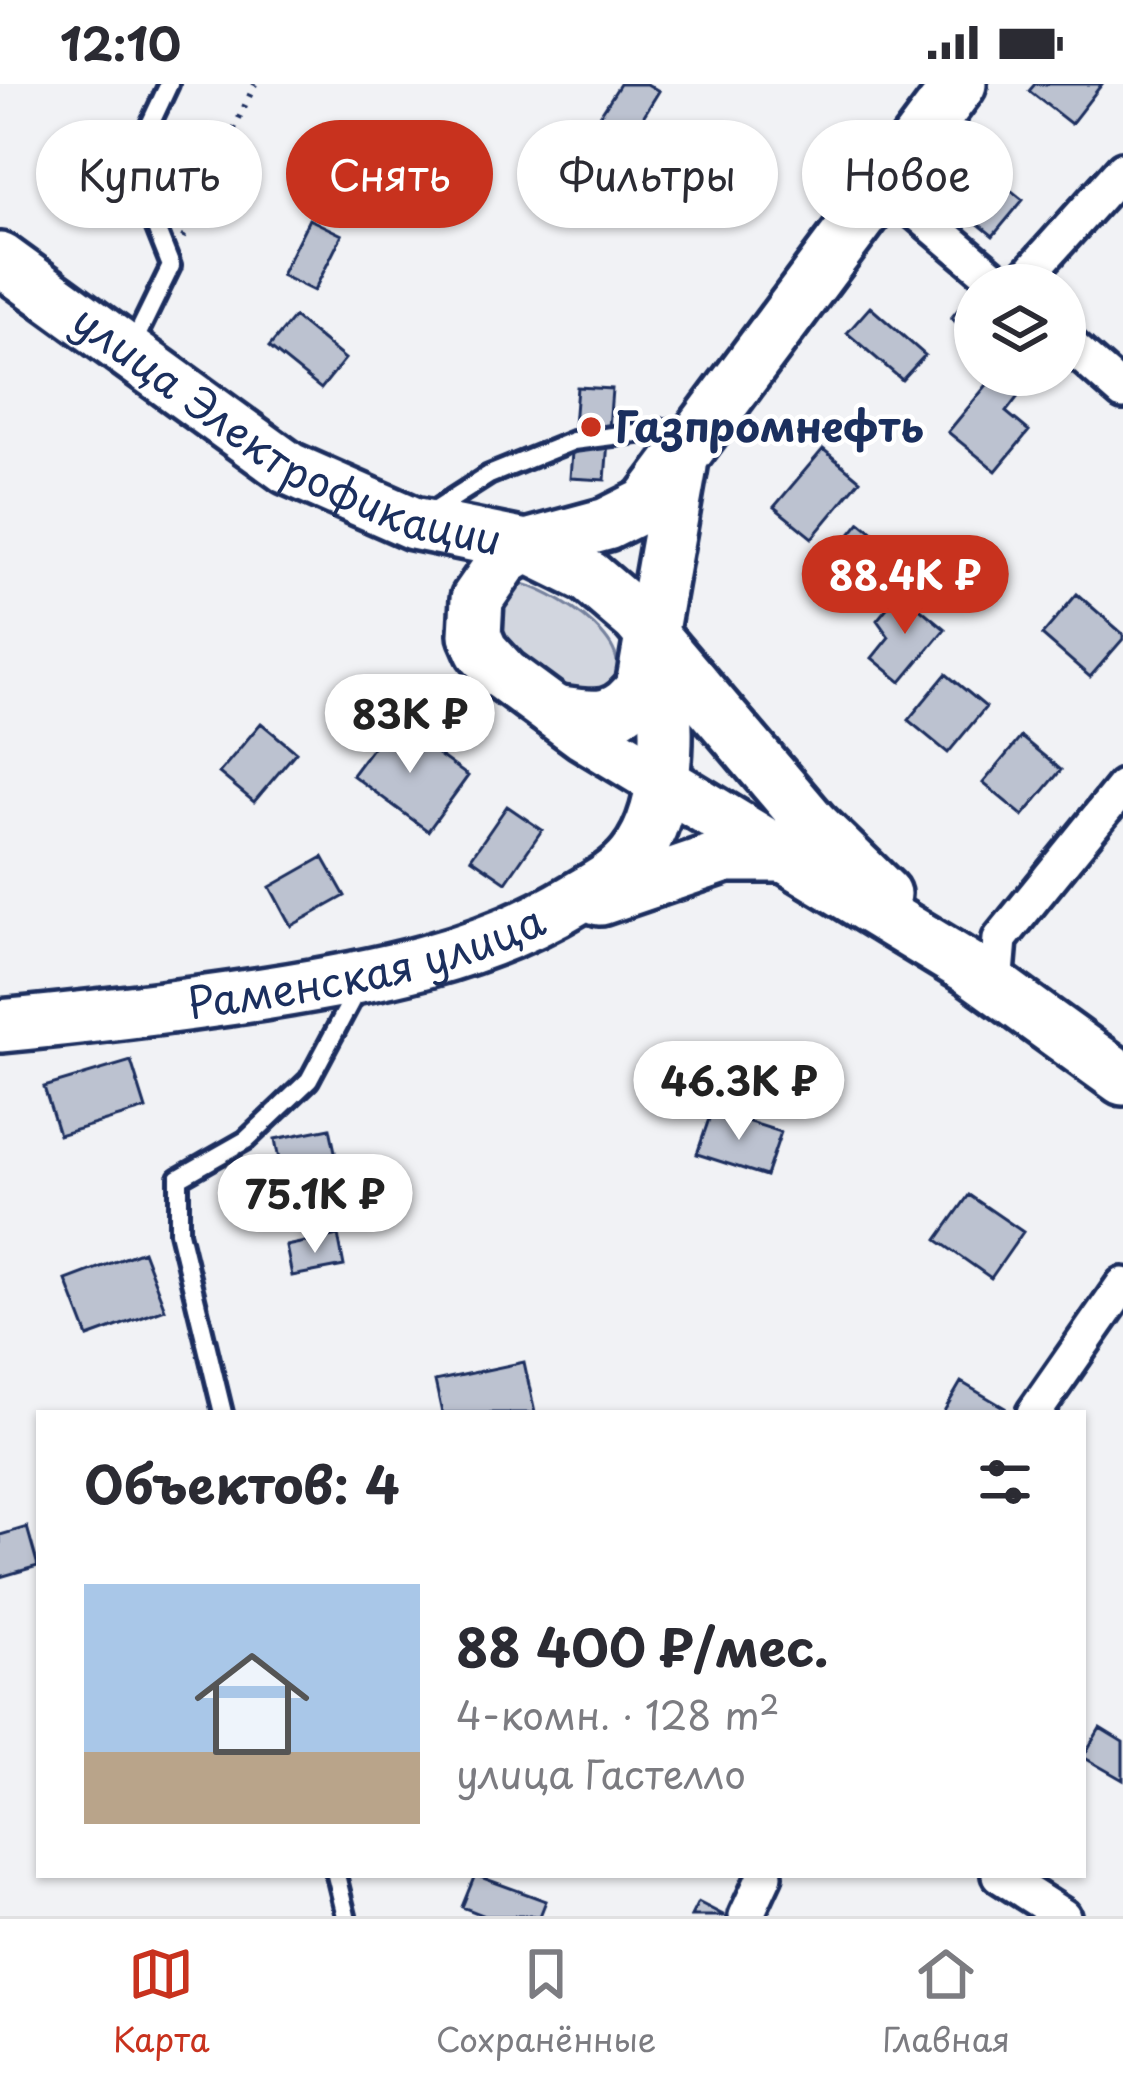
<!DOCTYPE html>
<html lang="ru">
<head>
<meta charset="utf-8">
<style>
	:root { --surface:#fff; --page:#f2f2f3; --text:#2b2b33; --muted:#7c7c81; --line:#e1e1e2; --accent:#c8321e }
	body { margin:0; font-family:"Playpen Sans",sans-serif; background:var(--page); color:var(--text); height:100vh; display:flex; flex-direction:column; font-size:45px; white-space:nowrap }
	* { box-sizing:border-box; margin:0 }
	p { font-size:39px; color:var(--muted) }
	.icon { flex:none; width:66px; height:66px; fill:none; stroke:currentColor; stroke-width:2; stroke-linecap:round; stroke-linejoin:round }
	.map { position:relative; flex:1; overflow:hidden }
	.details { position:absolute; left:36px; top:1326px; width:1050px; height:468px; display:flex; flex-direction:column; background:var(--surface); border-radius:0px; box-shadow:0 3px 9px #0004 }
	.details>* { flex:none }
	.guide { position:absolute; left:36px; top:36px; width:1053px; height:108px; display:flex; gap:24px }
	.buttons { position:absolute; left:954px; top:180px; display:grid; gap:24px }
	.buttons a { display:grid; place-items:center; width:132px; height:132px; border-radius:50%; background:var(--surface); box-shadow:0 3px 9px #0004; font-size:60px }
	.price { position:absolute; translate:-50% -102px; padding:0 27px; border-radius:42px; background:#fff; color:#222; font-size:39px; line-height:78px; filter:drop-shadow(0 3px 6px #0008) }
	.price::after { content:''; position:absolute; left:50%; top:72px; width:36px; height:27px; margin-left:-18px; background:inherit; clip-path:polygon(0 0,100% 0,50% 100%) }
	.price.current { background:var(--accent); color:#fff }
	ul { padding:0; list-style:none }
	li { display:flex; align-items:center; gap:36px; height:300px; padding:0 48px }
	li+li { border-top:3px solid var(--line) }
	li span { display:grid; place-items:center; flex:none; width:336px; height:240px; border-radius:0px; color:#555 }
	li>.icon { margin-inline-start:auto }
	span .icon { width:144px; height:144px; fill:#fffc; stroke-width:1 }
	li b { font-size:51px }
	h2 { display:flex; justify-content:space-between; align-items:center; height:144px; padding:0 48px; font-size:51px }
	.pill { padding:0 42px; border-radius:54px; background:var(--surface); box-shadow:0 3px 9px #0004; font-size:42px; line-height:108px }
	.pill.current { background:var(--accent); color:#fff }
	.status { display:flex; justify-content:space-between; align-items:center; height:84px; padding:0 60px; background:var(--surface); direction:ltr }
	.status svg { height:33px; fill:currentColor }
	.dock { display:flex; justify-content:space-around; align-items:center; height:168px; border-top:3px solid var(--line); background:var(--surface); font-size:33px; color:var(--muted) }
	.dock a { display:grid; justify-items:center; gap:6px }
	.dock .current { color:var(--accent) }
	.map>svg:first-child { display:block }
	.green { fill:#d2d6df; stroke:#76829e; stroke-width:3 }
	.building { fill:#bcc2d0; stroke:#1b2f5e; stroke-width:3 }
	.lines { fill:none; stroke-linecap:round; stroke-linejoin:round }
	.service-casing { stroke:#1b2f5e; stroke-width:26 }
	.minor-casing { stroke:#1b2f5e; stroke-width:42 }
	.primary-casing { stroke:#1b2f5e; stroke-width:60 }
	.path { stroke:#1b2f5e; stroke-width:6; stroke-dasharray:3 9; stroke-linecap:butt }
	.service { stroke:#fff; stroke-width:16 }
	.minor { stroke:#fff; stroke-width:33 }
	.primary { stroke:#fff; stroke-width:51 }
	.poi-dot { fill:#c8321e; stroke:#fff; stroke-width:4.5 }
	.labels { text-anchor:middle; stroke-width:9; stroke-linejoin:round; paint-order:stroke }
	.street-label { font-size:42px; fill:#1b2f5e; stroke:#fff }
	.poi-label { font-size:42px; font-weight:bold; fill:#1b2f5e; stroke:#fff; text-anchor:start }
</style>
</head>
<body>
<div class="status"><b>12:10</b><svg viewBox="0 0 49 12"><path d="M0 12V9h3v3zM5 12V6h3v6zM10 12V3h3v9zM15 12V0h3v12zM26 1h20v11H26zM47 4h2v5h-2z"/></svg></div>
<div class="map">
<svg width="1123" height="1832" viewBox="0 0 1123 1832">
	<rect width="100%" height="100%" fill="#f1f2f5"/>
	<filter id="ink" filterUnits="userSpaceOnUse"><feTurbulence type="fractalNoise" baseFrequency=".00833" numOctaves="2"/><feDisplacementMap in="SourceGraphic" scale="24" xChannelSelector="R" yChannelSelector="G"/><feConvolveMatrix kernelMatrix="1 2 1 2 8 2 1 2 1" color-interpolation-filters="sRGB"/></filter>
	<g filter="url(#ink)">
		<!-- green -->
		<path class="green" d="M520 499C566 512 669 579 586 619L493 565 504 502Z"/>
		<!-- building -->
		<path class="building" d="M620 0H647L659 7 627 59 595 39Z
			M1035 0H1102L1071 40 1029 7Z
			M984 85 1023 116 993 152 955 121Z
			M309 135 342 151 314 207 281 191Z
			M971 210 975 213V255L951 234Z
			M870 223 925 271 902 296 847 249Z
			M294 233 345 275 321 305 269 263Z
			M995 291H1005L1023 306 1006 328 1029 347 996 387 948 348Z
			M577 303 612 305 605 396 570 394Z
			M823 365 860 396 812 454 774 423Z
			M860 438 900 470 874 502 834 470Z
			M900 508 945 545 901 598 872 574 889 553 877 536Z
			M1077 510 1123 550V555L1090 593 1042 551Z
			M946 590 986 623 948 669 908 636Z
			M392 637 468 692 428 747 352 691Z
			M261 639 296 668 254 718 219 689Z
			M1021 653 1061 686 1023 732 983 699Z
			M507 722 542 746 506 798 471 774Z
			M323 773 345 812 291 842 270 803Z
			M131 977 146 1025 59 1051 44 1003Z
			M712 1026 781 1048 766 1092 697 1070Z
			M330 1044 340 1091 284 1102 275 1055Z
			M969 1111 1023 1148 991 1194 937 1156Z
			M338 1151 344 1182 292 1192 286 1162Z
			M143 1167 165 1225 88 1253 66 1196Z
			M524 1278 535 1329H442L435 1297Z
			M961 1298 1005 1324 1002 1329H943Z
			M27 1443 38 1482 0 1493V1451Z
			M1100 1644 1123 1658V1696L1083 1673Z
			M475 1791 546 1817 540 1832H485L462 1823Z
			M698 1818 723 1831V1832H691Z"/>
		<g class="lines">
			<defs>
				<path id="service" d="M132 262 171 182 131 81 169 0
					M425 432 489 391 573 357 692 342
					M223 1329 179 1148V1094L246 1056 309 996 358 904
					M336 1791 346 1832"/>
				<path id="minor" d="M887 103 1002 201
					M1019 201 1123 85
					M1065 257 1123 308
					M996 902 1000 855 1123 703
					M1034 1329 1123 1201
					M999 1791 1063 1832
					M746 1832 765 1791"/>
				<g id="primary">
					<path d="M960 0 647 420 607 440 526 462 504 476 477 515 475 551 482 567 504 591 584 650 971 885 1123 995"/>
					<path id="s1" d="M0 175 288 384 413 439 526 462 589 493 637 534 812 740 884 810"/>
					<path d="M554 628C594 634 616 640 642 603L681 382"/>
					<path d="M600 815 726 772H780"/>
					<path id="s2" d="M0 942C88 934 175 923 263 910 371 893 481 873 576 815 596 803 619 791 634 772 674 723 671 618 655 560"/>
				</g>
			</defs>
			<!-- service casing -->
			<use href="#service" class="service-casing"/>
			<!-- minor casing -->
			<use href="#minor" class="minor-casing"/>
			<!-- primary casing -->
			<use href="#primary" class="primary-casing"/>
			<!-- path -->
			<path class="path" d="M183 154 255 0"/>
			<!-- service -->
			<use href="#service" class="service"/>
			<!-- minor -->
			<use href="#minor" class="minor"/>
			<!-- primary -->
			<use href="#primary" class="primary"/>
		</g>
	</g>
	<!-- markers -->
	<circle class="poi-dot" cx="591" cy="343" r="12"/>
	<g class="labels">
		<!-- street labels -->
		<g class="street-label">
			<text dy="15" stroke="none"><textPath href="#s1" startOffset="339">улица Электрофикации</textPath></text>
			<text dy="15" stroke="none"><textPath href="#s2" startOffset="372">Раменская улица</textPath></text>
		</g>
		<!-- poi labels -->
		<g class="poi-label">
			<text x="615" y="358">Газпромнефть</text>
		</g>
	</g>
</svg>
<div class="buttons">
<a><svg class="icon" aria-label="layers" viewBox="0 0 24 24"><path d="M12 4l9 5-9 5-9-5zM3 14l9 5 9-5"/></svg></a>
</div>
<b class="price current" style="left:905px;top:553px">88.4K ₽</b>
<b class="price" style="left:410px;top:692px">83K ₽</b>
<b class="price" style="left:739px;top:1059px">46.3K ₽</b>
<b class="price" style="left:315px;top:1172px">75.1K ₽</b>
<div class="guide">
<a class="pill">Купить</a>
<a class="pill current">Снять</a>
<a class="pill">Фильтры</a>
<a class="pill">Новое</a>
</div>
<section class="details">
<h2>Объектов: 4<svg class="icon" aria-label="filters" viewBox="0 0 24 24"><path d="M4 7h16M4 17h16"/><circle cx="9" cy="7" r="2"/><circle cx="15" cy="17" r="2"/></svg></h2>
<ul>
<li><span style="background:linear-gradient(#a9c7e8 70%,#b9a48a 0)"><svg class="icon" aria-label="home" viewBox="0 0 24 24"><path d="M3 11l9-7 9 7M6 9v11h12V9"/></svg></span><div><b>88 400 ₽/мес.</b><p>4-комн. · 128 m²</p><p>улица Гастелло</p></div></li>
</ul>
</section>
</div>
<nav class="dock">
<a class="current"><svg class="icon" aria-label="map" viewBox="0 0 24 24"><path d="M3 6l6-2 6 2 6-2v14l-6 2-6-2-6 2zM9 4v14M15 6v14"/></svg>Карта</a>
<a><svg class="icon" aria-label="saved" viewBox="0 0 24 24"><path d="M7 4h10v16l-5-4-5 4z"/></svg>Сохранённые</a>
<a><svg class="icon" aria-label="home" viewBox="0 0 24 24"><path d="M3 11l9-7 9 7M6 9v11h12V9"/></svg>Главная</a>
</nav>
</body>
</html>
